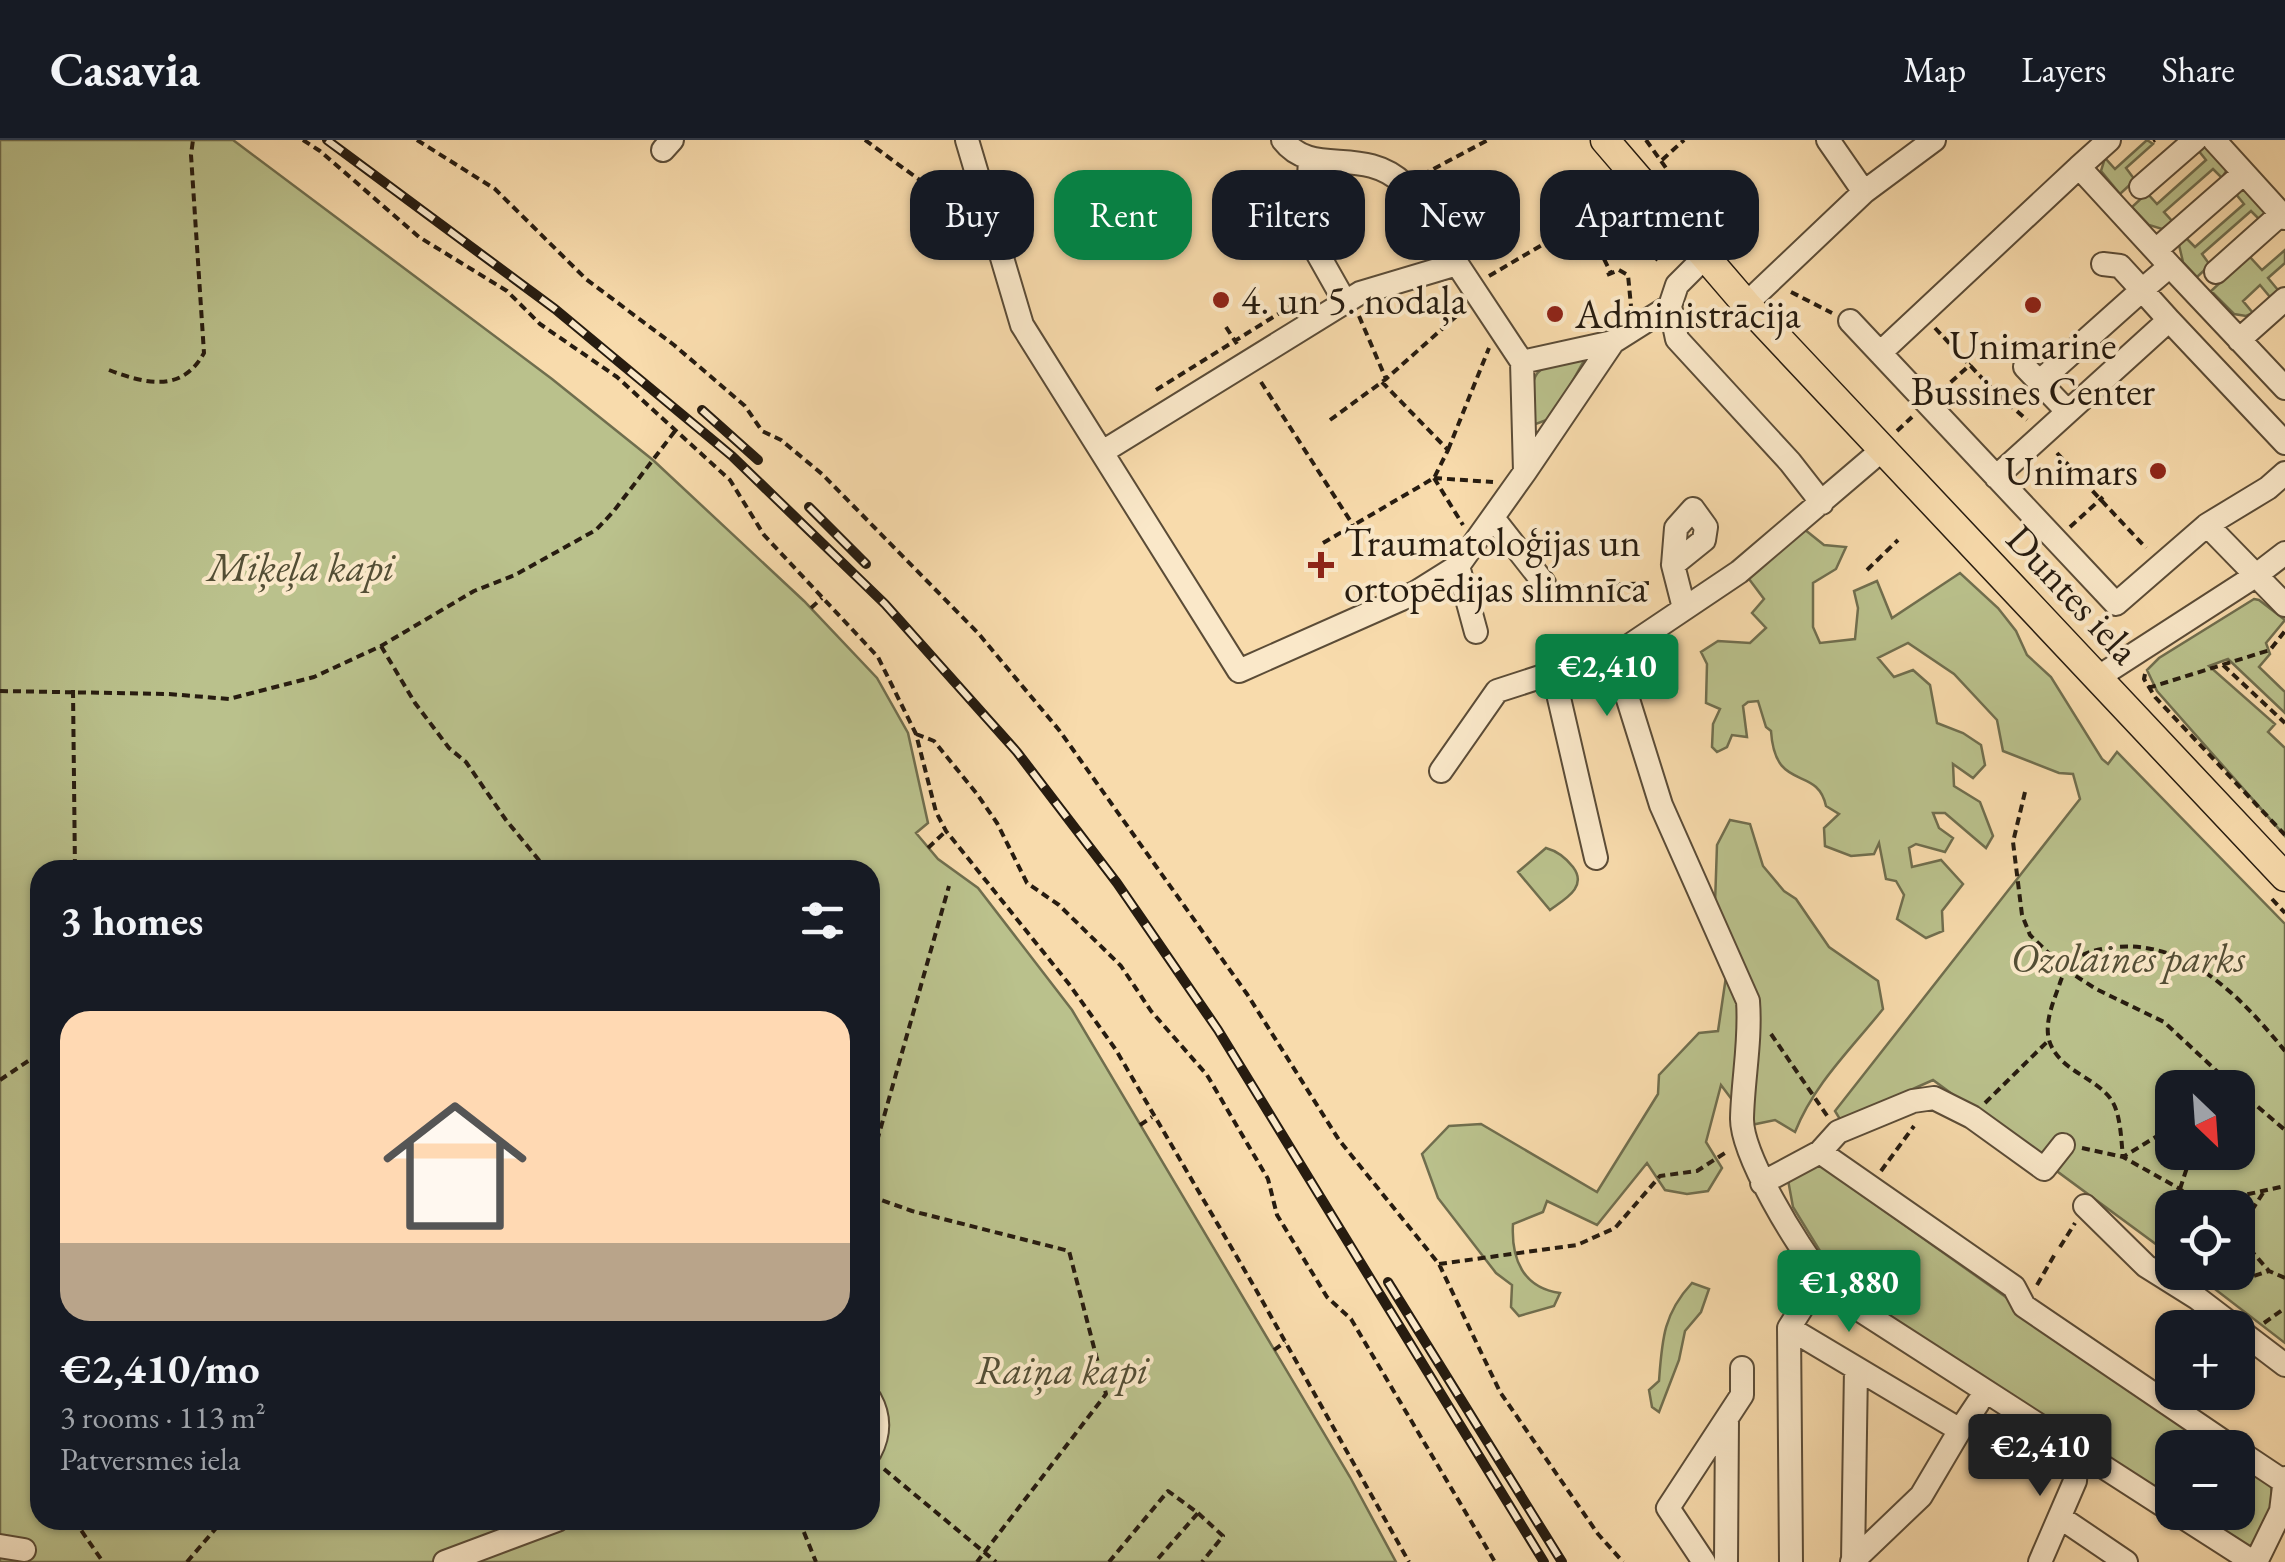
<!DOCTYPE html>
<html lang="en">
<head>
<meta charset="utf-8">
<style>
	:root { --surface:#171b24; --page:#20242c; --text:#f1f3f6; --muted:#9ea1a6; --line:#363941; --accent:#0b8043 }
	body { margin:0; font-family:"EB Garamond",serif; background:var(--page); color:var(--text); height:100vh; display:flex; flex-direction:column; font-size:38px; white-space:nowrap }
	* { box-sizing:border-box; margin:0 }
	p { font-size:32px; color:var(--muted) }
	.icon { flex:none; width:55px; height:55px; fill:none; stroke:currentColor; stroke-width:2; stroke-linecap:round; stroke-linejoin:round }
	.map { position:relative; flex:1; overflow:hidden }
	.panel { position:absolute; left:30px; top:720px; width:850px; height:670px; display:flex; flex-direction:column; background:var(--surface); border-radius:30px; box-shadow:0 2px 8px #0004 }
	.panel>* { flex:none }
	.hud { position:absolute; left:910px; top:30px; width:950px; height:90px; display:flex; gap:20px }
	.needle { width:65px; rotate:155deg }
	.tools { position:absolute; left:2155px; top:930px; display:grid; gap:20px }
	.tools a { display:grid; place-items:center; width:100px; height:100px; border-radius:20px; background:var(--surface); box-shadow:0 2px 8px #0004; font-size:50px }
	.price { position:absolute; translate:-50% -85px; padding:0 22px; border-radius:10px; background:var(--accent); color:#fff; font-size:32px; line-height:65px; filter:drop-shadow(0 2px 5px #0008) }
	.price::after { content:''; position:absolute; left:50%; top:60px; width:30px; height:22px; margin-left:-15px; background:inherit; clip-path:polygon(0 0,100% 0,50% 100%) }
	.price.active { background:#222; color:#fff }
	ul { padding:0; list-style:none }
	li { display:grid; align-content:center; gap:20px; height:530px; padding:0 30px }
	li+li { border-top:2px solid var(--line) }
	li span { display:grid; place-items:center; height:310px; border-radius:30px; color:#555 }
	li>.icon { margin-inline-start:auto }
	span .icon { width:180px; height:180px; fill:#fffc; stroke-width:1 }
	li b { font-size:42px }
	h2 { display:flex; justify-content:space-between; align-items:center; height:120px; padding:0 30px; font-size:42px }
	.tag { padding:0 35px; border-radius:30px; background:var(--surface); box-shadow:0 2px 8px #0004; font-size:35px; line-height:90px }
	.tag.active { background:var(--accent); color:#fff }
	header { display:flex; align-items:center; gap:60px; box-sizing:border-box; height:140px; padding:0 50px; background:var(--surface); border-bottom:2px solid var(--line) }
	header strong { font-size:48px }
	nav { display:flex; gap:55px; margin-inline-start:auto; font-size:35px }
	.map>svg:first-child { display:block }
	.green { fill:#bac18c; stroke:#706e4e; stroke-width:2.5; fill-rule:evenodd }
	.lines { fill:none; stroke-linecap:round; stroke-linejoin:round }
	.minor-casing { stroke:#5b4c37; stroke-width:26 }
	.major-casing { stroke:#271c10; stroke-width:31 }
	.path { stroke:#271c10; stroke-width:4; stroke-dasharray:8 5; stroke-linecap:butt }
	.minor { stroke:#fae8c9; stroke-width:22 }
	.major { stroke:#f8dbac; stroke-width:28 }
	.rail-casing { stroke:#271c10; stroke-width:10 }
	.rail { stroke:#fae8c9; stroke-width:6; stroke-dasharray:19; stroke-linecap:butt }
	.poi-dot { fill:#8f2418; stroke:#fae8c9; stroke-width:4 }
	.labels { text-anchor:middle; stroke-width:8; stroke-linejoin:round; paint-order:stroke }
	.poi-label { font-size:40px; fill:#271c10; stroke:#fae8c9; text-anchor:start }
	.park-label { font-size:40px; font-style:italic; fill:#534e35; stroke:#fae8c9 }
	.street-label { font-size:40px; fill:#271c10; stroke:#fae8c9 }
</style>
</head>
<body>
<header>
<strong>Casavia</strong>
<nav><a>Map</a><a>Layers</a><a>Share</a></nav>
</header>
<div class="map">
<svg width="2285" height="1422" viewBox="0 0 2285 1422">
	<rect width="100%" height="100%" fill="#f8dbac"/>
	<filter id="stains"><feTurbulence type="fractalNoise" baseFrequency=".002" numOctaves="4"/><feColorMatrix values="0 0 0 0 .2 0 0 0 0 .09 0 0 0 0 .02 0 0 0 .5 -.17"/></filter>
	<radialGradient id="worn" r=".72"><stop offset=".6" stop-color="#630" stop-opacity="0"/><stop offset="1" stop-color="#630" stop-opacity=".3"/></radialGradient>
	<!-- green -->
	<path class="green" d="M0 0H233L552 239 653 320 804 461 877 538 908 593 928 683 916 693 938 719 978 748 1072 870 1350 1337 1396 1422H0ZM40 730H870V1380H40Z
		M2147 0 2153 4 2126 28 2135 40 2120 54 2101 31 2105 18 2115 29Z
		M2207 6 2228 28 2222 38 2213 29 2164 72 2173 82 2162 89 2149 85 2132 67 2147 53 2157 64 2206 20 2198 10Z
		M2242 48 2265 67 2266 74 2261 81 2251 71 2202 114 2210 125 2197 137 2183 122 2179 105 2185 97 2195 107 2244 64 2235 53Z
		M2285 110V123L2268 138 2278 150 2270 157 2260 145 2243 161 2253 173 2246 176 2234 174 2211 151 2249 116 2262 130Z
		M1586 217 1552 278 1533 285C1530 229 1529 227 1586 217Z
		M1804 389 1824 405 1846 407 1836 429 1813 443V487L1820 503 1855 499 1858 468 1854 451 1877 441 1892 478 1960 433 1998 468 2016 491 2027 515 2051 537 2102 619 2108 624 2117 612 2285 784V1203L2194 1133 2238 1132V1068H2172V1116L1933 940 1841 981 1835 971 2080 659 2073 634 2059 633 2003 611 1997 580 1954 534 1908 503 1878 518 1894 537 1913 530 1930 545 1937 583 1963 593 1981 605 1985 625 1973 638 1953 624 1954 646 1980 662 1993 696 1986 708 1945 673H1933L1939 688 1953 698 1945 712 1916 704 1909 708 1912 727 1941 720 1963 744 1942 771 1943 791 1926 798 1897 779 1904 755 1896 741 1886 739 1879 703 1874 714 1851 716 1825 706 1824 688 1839 674 1826 666C1817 624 1775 654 1771 591L1766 587 1758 561 1748 562 1743 566 1747 597 1732 595 1727 607 1717 612 1712 607 1713 584 1720 569 1706 563 1707 524 1701 512 1718 501 1750 503 1766 488 1752 473 1764 459 1746 435ZM2172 948H2238V1012H2172Z
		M2254 459 2259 460 2285 480 2266 503 2270 514 2259 527 2285 552V573L2228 519 2209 526 2275 584 2268 592 2285 608V696L2157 551 2147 530 2159 518Z
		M1730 680 1750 684 1763 726 1784 751 1796 759 1829 807 1878 841 1883 869C1851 909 1814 944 1795 992L1775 980 1751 985 1721 945 1706 1002 1722 1028 1708 1051 1687 1054 1665 1050 1647 1023 1597 1085 1547 1061 1543 1072 1513 1084C1511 1119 1523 1148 1560 1153L1554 1166 1519 1176 1511 1167 1512 1145 1496 1133 1438 1058 1422 1014 1449 986 1481 984 1597 1052 1658 954 1659 935 1699 893 1718 891 1728 823 1714 793 1717 705Z
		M1546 708C1557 711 1566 718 1573 727 1588 747 1565 759 1550 770L1518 732Z
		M1817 1023 2217 1307 2172 1308V1364L2024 1268 1855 1152 1823 1116 1793 1067 1788 1040Z
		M1692 1143 1709 1149 1701 1172 1685 1191 1679 1220 1659 1272 1652 1267 1649 1250 1659 1241C1662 1201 1663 1174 1692 1143Z
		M2238 1322 2271 1346 2274 1372 2253 1416 2185 1373 2238 1372Z"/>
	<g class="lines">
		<defs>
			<path id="minor" d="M967 0 1022 185 1239 531 1415 453 1458 426
				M1283 0C1312 38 1363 5 1404 44L1522 222 1613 202
				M1828 0 1864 52
				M2214 0 2285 78
				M663 10 672 0
				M1310 19 1306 93 1345 162
				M2079 27 2109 0
				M2141 47 2195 0
				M2156 110 2244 33
				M1704 118 1677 145 1670 166 1677 199 1790 322 1822 363
				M2216 132 2281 74
				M1746 164 1864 52 1934 0
				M2169 180 2285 303
				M1850 181 2116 464 2207 385
				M2239 200 2285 159
				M1880 213 2079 27 2170 126
				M1522 222 1525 332 1613 202 1670 166
				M2025 227 2067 271
				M2039 242 2142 150 2120 126 2103 124
				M1882 310 1739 432 1623 510 1621 531 1626 553 1661 665 1748 861C1751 901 1743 938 1742 978 1741 1014 1798 1108 1822 1136 1834 1149 1850 1161 1863 1172L2172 1371
				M1104 311 1360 153 1457 124
				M2285 333 2268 348 2207 385 2285 465
				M1996 337 2169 180 2142 150 2170 126 2285 248
				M1493 378 1544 443
				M1673 425 1676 388 1693 369 1706 387 1704 400 1673 425 1684 468
				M1476 492 1458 426 1525 332
				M1553 532 1596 718
				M2097 538 2255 436 2285 413
				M1441 631 1497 551 1623 510
				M1820 1012 2014 1147 2024 1166 2233 1308
				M1762 1043 1820 1012 1838 992 1913 961 1934 958 1972 977 2044 1029 2063 1005
				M2085 1066 2146 1126 2197 1158 2285 1225
				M1822 1136 1789 1188 1960 1290 1921 1356 1852 1422
				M1789 1188 1791 1422
				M870 1259C880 1277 880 1293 870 1312
				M1960 1290 1978 1263
				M2238 1311 2283 1341
				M2175 1372 2253 1422
				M2061 1378 2126 1422
				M0 1406 24 1410
				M1853 1421 1856 1228
				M445 1422 557 1380
				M1704 1422 1668 1368 1742 1255V1228
				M1726 1422 1727 1279
				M2040 1422 2075 1341 2077 1309
				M2256 1422 2281 1371 2285 1338"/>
			<path id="major" d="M1605 0 1746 164 2285 737"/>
		</defs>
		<!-- minor casing -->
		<use href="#minor" class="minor-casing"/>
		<!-- major casing -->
		<use href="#major" class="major-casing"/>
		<!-- path -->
		<path class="path" d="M303 0 320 11 419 97 507 151 540 184 617 237 730 340 764 395 878 517 916 594 936 672 946 691 1069 844 1116 910 1255 1148 1409 1422
			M417 0 495 49 586 139 674 205 745 266 762 291 781 300 822 334 978 493 1059 590 1247 854 1339 1000 1439 1124 1500 1252 1598 1394 1623 1422
			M865 0 966 74
			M1646 0 1681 49
			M2153 1 2155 0
			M1662 20 1684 0
			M1422 35 1488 0
			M1655 120 1666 109
			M1607 135 1619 130 1628 135 1631 166
			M1489 136 1547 102 1591 106 1602 115 1611 133
			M1791 152 1832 173
			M1359 176 1386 239
			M1226 187 1237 204
			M1935 188 1994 251 2027 280
			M109 230C146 244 182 253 204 213L191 15 193 0
			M1261 242 1353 385
			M1156 250 1307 156
			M1941 251 1971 224
			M1330 280 1386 239 1461 172
			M1897 291 1912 277
			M1448 310 1489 208
			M2057 313 2146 408
			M1434 338 1493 342
			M1434 338 1463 385
			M2070 387 2103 357
			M1323 403 1434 338 1448 310 1382 242
			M2026 428 2041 414
			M1867 430 1898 400
			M1563 447 1651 443
			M811 468 822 458
			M381 506 415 563 449 608 466 622 506 680 547 730
			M2223 525 2285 583
			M2145 534 2144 539 2155 557 2285 695
			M2148 548 2270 510 2285 491
			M73 550 75 730
			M0 551 169 554 229 559 314 537 381 506 474 451 515 435 596 390 613 372 675 291
			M916 594 934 601 977 654 997 683 1027 743 1059 765 1121 826 1151 871 1207 935 1268 1039 1277 1075 1327 1157 1351 1179 1495 1422
			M2025 652 2013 702 2022 775 2030 795 2065 829 2096 849 2164 882 2235 948
			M928 708 946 691
			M2272 759 2285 773
			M1771 894 1828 977
			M2285 911C2241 857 2184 796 2108 808 2084 812 2070 817 2061 840 2055 858 2044 881 2049 900 2058 930 2093 936 2110 958 2121 972 2121 1000 2123 1017L2180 1049 2199 1065 2285 1046
			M0 940 40 913
			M2238 950 2285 990
			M1985 963 2049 900
			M1140 985 1152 977
			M2082 1008 2123 1017 2172 987
			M870 1026 949 746
			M1881 1031 1914 986
			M2180 1049 2192 1012
			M2263 1053 2243 1084 2241 1099 2269 1131 2285 1138
			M870 1056 912 1071 1069 1111 1106 1254 977 1422
			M2060 1107 2075 1083
			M2166 1116 2172 1106
			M1439 1124 1577 1105 1615 1088 1660 1036 1697 1031 1728 1011
			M2037 1145 2055 1114
			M2217 1148 2269 1131
			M2264 1183 2285 1168
			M1274 1210 1285 1202
			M35 1324 40 1330
			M884 1329 996 1422
			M1198 1373 1223 1396 1202 1422
			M74 1380 103 1422
			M799 1380 816 1422
			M187 1422 223 1380
			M1109 1422 1168 1351 1198 1373 1155 1422"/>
		<!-- minor -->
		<use href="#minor" class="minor"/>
		<!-- major -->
		<use href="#major" class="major"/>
		<defs>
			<path id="rail" d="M327 0 555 169 732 316 885 464 1017 612 1117 743 1218 890 1544 1422
				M702 270 758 320
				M809 367 866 424
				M1388 1142 1562 1422"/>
		</defs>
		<!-- rail casing -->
		<use href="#rail" class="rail-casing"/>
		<!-- rail -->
		<use href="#rail" class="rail"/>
	</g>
	<!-- markers -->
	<g class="poi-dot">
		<circle cx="1221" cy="160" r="10"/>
		<circle cx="2033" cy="165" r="10"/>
		<circle cx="1555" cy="174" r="10"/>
		<circle cx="2158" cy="331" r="10"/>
		<path d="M1316 410h10v10h10v10h-10v10h-10v-10h-10v-10h10z"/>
	</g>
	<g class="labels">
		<!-- poi labels -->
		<g class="poi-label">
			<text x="1241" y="174">4. un 5. nodaļa</text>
			<text x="1575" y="188">Administrācija</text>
			<text x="2033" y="219" text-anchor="middle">Unimarine<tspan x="2033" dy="46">Bussines Center</tspan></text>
			<text x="2138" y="345" text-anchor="end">Unimars</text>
			<text x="1344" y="416">Traumatoloģijas un<tspan x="1344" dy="46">ortopēdijas slimnīca</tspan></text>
		</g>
		<!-- park labels -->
		<g class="park-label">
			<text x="301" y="441">Miķeļa kapi</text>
			<text x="2128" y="832">Ozolaines parks</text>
			<text x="1062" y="1244">Raiņa kapi</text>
		</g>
		<!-- street labels -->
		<g class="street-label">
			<text transform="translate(2073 454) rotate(47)" y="14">Duntes iela</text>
		</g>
	</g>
	<rect width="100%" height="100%" filter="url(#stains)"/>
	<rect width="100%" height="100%" fill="url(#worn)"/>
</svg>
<div class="tools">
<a><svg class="needle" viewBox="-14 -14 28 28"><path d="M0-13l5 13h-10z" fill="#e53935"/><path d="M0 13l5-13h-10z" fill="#9ea1a6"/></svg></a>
<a><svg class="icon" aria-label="locate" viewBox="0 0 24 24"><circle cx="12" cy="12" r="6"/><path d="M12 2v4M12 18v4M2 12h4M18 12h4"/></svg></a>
<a>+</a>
<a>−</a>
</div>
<b class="price" style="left:1607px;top:579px">€2,410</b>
<b class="price" style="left:1849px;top:1195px">€1,880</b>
<b class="price active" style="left:2040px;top:1359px">€2,410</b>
<div class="hud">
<a class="tag">Buy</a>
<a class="tag active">Rent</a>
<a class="tag">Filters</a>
<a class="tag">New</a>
<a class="tag">Apartment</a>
</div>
<section class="panel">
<h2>3 homes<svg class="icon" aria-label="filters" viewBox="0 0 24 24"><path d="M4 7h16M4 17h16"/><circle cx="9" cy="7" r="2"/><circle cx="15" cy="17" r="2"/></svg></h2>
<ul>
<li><span style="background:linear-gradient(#ffd9b3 75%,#b9a48a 0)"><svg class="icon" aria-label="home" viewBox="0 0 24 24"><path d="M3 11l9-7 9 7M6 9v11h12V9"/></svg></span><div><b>€2,410/mo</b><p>3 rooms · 113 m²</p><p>Patversmes iela</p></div></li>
</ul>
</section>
</div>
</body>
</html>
